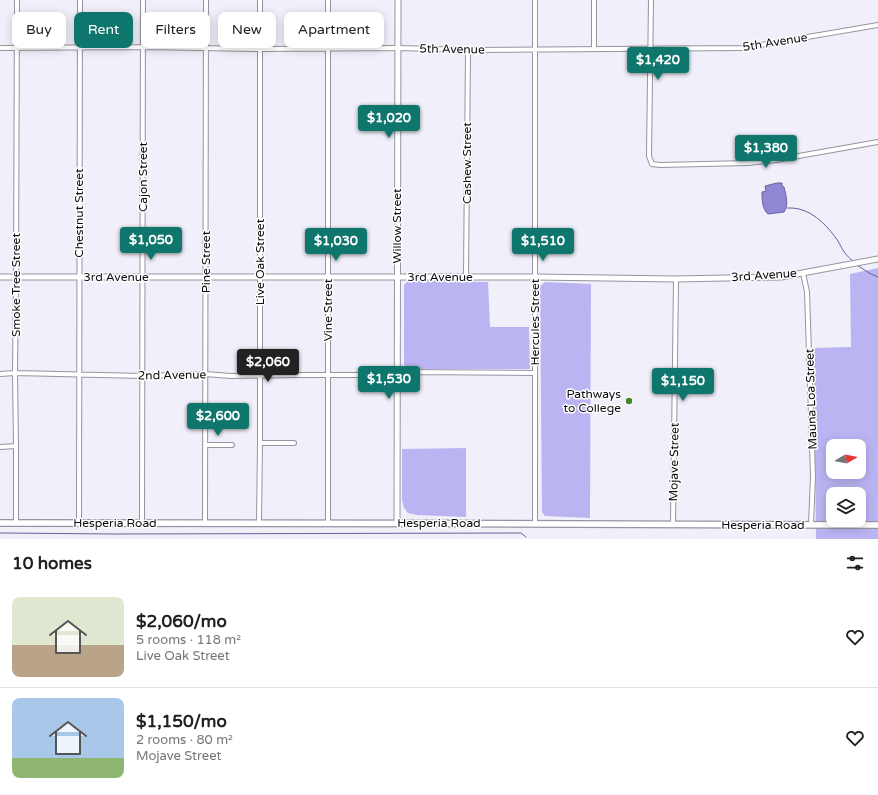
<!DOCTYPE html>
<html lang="en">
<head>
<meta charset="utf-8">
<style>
	:root { --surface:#fff; --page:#f2f2f2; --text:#202124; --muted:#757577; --line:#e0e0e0; --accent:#0f766e }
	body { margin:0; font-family:"Varela Round",sans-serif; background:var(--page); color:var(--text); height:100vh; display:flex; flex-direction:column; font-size:15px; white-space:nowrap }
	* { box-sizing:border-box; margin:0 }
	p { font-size:13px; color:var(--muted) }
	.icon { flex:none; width:22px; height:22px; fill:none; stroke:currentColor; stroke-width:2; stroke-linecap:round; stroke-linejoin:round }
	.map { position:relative; height:539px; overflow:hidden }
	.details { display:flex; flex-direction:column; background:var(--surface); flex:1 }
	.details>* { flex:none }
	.banner { position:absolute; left:12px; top:12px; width:400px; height:36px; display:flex; gap:8px }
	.needle { width:26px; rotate:80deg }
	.buttons { position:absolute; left:826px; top:439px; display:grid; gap:8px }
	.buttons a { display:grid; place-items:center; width:40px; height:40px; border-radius:8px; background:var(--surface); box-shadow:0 2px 10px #0003; font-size:20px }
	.price { position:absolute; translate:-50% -34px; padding:0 9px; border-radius:4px; background:var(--accent); color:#fff; font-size:13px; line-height:26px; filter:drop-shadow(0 1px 2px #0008) }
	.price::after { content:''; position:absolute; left:50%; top:24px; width:12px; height:9px; margin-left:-6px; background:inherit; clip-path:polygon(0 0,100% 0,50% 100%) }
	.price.selected { background:#222; color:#fff }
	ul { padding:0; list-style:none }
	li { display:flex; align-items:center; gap:12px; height:100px; padding:0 12px }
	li+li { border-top:1px solid var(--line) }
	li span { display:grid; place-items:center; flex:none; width:112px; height:80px; border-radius:8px; color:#555 }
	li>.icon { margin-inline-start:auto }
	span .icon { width:48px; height:48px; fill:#fffc; stroke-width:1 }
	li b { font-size:17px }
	h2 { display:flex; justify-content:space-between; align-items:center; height:48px; padding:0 12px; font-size:17px }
	.tag { padding:0 14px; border-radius:8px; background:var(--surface); box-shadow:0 2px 10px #0003; font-size:14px; line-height:36px }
	.tag.selected { background:var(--accent); color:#fff }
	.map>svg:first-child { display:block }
	.green { fill:#bab4f3; fill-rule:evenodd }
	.water { fill:#9087d5; stroke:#68629a }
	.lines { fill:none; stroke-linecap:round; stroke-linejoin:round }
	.stream { stroke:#68629a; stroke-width:1 }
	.minor-casing { stroke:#95949f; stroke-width:6 }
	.tertiary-casing { stroke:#95949f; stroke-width:7 }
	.secondary-casing { stroke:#95949f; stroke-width:8 }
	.minor { stroke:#fff; stroke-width:4 }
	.tertiary { stroke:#fff; stroke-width:5 }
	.secondary { stroke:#fff; stroke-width:5.5 }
	.poi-dot { fill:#438629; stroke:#fff; stroke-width:1.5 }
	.labels { text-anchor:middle; stroke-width:3; stroke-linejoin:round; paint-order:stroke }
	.street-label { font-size:12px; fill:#0b0b0f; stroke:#fff }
	.poi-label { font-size:12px; fill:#0b0b0f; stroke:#fff; text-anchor:end }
</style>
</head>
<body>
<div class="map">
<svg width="878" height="539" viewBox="0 0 878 539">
	<rect width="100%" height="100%" fill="#f0effa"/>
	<!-- green -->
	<path class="green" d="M878 268V539H816L814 348 851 347 850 274ZM833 446H859V472H833ZM833 494H859V520H833Z
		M408 281 488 282 490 327H529L530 369H408L404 365V285Z
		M545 282 591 284 590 518 545 516 542 512 540 286Z
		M466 448V517L417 515 408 513 404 508 402 500V449Z"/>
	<!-- water -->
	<path class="water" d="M777 183H782V186L784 187C786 196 789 204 784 212L768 214C762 209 762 199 762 192L766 191 765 186Z"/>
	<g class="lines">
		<!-- stream -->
		<path class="stream" d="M787 208C791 208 795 208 799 209 816 213 829 228 838 241 842 249 846 256 853 261
			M857 265 869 273 878 277
			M0 533 113 534 521 533 526 537"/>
		<defs>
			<path id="minor" d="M594 0V49
				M651 0 649 156 652 164 660 165 748 163 776 160 878 142
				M0 48 143 47 260 49 398 48 468 50 743 48 878 25
				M803 273 807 292 813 476 811 525
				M466 277 468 50
				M0 374 15 373 143 376 205 374 231 376 295 375H397L404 372 535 373
				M260 443H294
				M205 445H232
				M0 447 16 446
				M16 523V446L15 373 16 278 17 0
				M79 523 80 0
				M142 523 143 0
				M205 523 206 0
				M259 523 260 443V0
				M328 523V0
				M535 524V0
				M673 525 676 279"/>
			<path id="tertiary" d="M0 277H535L676 279 781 277 878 259
				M397 523 398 0"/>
			<path id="secondary" d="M0 523C293 522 585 525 878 525"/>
		</defs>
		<!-- minor casing -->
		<use href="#minor" class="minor-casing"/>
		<!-- tertiary casing -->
		<use href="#tertiary" class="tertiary-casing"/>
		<!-- secondary casing -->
		<use href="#secondary" class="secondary-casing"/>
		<!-- minor -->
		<use href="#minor" class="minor"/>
		<!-- tertiary -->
		<use href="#tertiary" class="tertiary"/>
		<!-- secondary -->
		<use href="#secondary" class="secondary"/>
	</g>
	<!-- markers -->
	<circle class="poi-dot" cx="629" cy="401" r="4"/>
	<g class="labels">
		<!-- street labels -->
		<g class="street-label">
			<text transform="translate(775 42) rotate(-9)" y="4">5th Avenue</text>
			<text transform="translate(452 49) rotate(1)" y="4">5th Avenue</text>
			<text transform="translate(467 163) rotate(-90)" y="4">Cashew Street</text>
			<text transform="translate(143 177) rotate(-90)" y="4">Cajon Street</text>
			<text transform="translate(79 213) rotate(-90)" y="4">Chestnut Street</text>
			<text transform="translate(397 226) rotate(-90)" y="4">Willow Street</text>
			<text transform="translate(206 262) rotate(-90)" y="4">Pine Street</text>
			<text transform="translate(260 262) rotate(-90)" y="4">Live Oak Street</text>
			<text transform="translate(764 275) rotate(-4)" y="4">3rd Avenue</text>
			<text x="116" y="281">3rd Avenue</text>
			<text x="440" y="281">3rd Avenue</text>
			<text transform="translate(16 285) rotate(-90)" y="4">Smoke Tree Street</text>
			<text transform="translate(328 310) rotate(-90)" y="4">Vine Street</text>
			<text transform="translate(535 322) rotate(-90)" y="4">Hercules Street</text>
			<text transform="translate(172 375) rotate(-1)" y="4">2nd Avenue</text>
			<text transform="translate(811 399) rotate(-92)" y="4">Mauna Loa Street</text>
			<text transform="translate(674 462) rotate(-89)" y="4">Mojave Street</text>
			<text x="115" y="527">Hesperia Road</text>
			<text x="439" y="527">Hesperia Road</text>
			<text x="763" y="529">Hesperia Road</text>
		</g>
		<!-- poi labels -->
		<g class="poi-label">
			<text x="621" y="398">Pathways<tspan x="621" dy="14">to College</tspan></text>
		</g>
	</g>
</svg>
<div class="buttons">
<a><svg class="needle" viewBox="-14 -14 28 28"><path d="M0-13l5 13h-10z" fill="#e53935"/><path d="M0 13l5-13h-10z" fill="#757577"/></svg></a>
<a><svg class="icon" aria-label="layers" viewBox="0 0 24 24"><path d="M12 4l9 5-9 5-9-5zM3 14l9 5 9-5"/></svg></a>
</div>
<b class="price" style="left:658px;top:81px">$1,420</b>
<b class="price" style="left:389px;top:139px">$1,020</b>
<b class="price" style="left:766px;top:169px">$1,380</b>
<b class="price" style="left:151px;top:261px">$1,050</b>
<b class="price" style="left:336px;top:262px">$1,030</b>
<b class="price" style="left:543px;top:262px">$1,510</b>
<b class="price selected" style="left:268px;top:383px">$2,060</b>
<b class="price" style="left:389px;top:400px">$1,530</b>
<b class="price" style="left:683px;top:402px">$1,150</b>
<b class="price" style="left:218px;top:437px">$2,600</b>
<div class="banner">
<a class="tag">Buy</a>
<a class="tag selected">Rent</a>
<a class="tag">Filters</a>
<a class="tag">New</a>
<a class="tag">Apartment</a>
</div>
</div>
<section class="details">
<h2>10 homes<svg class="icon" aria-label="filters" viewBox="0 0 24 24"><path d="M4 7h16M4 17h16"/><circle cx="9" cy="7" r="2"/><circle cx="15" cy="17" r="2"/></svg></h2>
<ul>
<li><span style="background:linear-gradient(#dfe7d0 60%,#b9a48a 0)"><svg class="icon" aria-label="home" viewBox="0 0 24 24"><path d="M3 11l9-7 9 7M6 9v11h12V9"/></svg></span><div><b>$2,060/mo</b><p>5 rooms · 118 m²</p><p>Live Oak Street</p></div><svg class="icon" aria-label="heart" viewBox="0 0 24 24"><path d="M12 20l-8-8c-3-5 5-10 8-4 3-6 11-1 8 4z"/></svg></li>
<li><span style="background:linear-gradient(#a9c7e8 75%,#8fb573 0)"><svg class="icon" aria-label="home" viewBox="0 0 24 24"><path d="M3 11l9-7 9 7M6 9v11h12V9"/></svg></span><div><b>$1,150/mo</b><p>2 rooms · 80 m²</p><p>Mojave Street</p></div><svg class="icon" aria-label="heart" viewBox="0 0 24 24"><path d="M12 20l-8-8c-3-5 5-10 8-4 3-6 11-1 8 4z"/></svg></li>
</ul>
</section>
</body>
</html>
